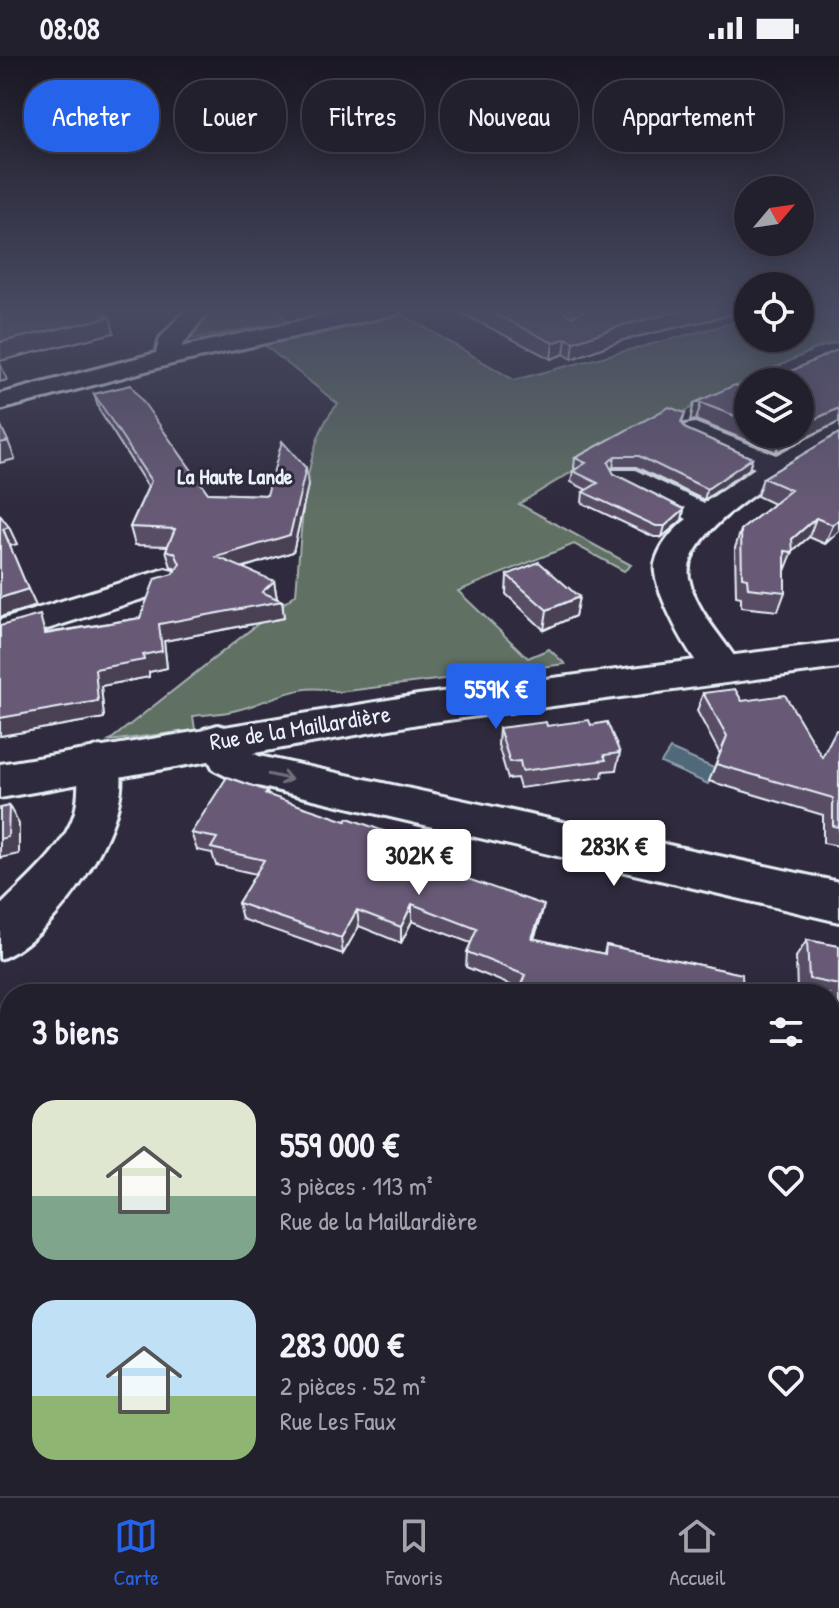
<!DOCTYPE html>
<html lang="fr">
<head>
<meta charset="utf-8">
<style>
	:root { --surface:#23202e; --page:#2f2d3a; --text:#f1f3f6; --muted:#a3a3aa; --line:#403e4a; --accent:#2563eb }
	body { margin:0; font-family:"Patrick Hand",sans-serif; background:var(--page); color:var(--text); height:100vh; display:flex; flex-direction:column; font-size:30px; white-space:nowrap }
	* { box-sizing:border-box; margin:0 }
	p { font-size:26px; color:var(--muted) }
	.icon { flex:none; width:44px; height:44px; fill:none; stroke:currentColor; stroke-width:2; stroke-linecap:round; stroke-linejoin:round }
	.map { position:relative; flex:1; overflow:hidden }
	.details { position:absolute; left:0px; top:928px; width:840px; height:512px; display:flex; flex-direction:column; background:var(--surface); border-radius:32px 32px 0 0; box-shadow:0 4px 20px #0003,0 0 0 2px var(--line) }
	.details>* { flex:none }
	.guide { position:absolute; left:24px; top:24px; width:792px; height:72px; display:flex; gap:16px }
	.needle { width:52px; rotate:61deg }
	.buttons { position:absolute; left:734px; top:120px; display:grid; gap:16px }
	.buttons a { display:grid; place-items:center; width:80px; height:80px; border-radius:50%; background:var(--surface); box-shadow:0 4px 20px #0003,0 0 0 2px var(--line); font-size:40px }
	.price { position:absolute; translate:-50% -68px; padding:0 18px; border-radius:8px; background:#fff; color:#222; font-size:26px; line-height:52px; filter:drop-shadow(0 2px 4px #0008) }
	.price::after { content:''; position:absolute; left:50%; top:48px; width:24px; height:18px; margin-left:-12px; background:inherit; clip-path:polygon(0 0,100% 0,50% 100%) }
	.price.on { background:var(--accent); color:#fff }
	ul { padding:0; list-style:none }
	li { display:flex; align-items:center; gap:24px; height:200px; padding:0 32px }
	li span { display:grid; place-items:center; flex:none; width:224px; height:160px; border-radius:24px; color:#555 }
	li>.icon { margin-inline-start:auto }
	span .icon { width:96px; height:96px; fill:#fffc; stroke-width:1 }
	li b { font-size:34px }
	h2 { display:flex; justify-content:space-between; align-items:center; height:96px; padding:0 32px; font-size:34px }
	.tag { padding:0 28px; border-radius:32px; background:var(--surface); box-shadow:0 4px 20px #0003,0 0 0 2px var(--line); font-size:28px; line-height:72px }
	.tag.on { background:var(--accent); color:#fff }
	.status { display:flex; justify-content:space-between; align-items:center; height:56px; padding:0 40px; background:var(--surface); direction:ltr }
	.status svg { height:22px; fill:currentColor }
	.dock { display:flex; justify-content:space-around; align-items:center; height:112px; border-top:2px solid var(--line); background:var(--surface); font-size:22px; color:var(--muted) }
	.dock a { display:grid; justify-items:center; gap:4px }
	.dock .on { color:var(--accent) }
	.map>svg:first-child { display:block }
	.green { fill:#616f64; stroke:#a4b0ae; stroke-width:2 }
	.water { fill:#50677a; stroke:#8d9eac; stroke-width:2 }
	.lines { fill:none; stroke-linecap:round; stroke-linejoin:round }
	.street-casing { stroke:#e8f1f8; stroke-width:6 }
	.secondary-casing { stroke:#e8f1f8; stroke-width:6 }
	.street { fill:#2f2a3d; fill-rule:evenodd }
	.secondary { fill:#2f2a3d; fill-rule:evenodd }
	.wall { fill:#594d65; stroke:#e8f1f8; stroke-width:2 }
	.shaded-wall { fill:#493f53; stroke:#e8f1f8; stroke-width:2 }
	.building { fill:#685a76; stroke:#e8f1f8; stroke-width:2 }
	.oneway { stroke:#70707e }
	.labels { text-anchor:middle; stroke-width:6; stroke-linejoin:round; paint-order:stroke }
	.far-neighbourhood-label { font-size:22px; font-weight:bold; fill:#e8f1f8; stroke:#2f2a3d }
	.street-label { font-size:24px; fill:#e8f1f8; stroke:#2f2a3d }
</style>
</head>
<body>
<div class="status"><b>08:08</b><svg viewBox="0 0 49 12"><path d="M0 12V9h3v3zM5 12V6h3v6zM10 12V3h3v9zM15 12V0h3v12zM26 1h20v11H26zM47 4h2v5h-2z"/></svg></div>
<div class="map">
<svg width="839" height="1440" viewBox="0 0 839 1440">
	<rect width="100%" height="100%" fill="#2f2a3d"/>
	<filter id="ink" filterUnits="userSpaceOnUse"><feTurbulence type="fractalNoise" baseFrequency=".0125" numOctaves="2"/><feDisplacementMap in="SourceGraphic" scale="16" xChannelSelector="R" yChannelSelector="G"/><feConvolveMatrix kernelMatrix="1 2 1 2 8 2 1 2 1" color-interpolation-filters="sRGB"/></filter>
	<g filter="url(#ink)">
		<!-- green -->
		<path class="green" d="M209 253H279L287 266 181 285Z
			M800 253H839V286L818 292C715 339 615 387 519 448L631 509 624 515 574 488 458 535 528 602 549 593 565 608 339 636C299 624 271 646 237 654 223 658 207 658 193 660L195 674 109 685 296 538C301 486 301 386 338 348L263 288 311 281 402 258 514 324 748 263V282H800Z
			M0 995H10V1430H650L660 1440H0Z
			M736 1430H791L834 1440H735Z"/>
		<!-- water -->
		<path class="water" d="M670 693 716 713 708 728 661 707Z"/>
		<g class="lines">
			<defs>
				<path id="street" d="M186 253H210L181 291 354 253H400L397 258 172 308 0 354V338L156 297 160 282Z
					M695 367 776 399 839 367V387C801 408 680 473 689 522 696 557 724 582 742 612L736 621C728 624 721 626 712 622 694 613 650 529 655 508 659 490 673 474 687 463L613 426 609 420 613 414H635L704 447 755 412 685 381 681 375 685 369Z
					M165 513 177 516 182 524 177 532 0 588V564Z
					M218 669 232 673 243 692 259 700 839 826V866L236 725 214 714 198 684 204 673Z
					M100 690 115 695C147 754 53 884 0 903V850C27 823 64 793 75 756 81 736 75 714 85 695Z"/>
				<path id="secondary" d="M839 586V612L418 668 0 742V708L418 639Z"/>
			</defs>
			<!-- street casing -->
			<use href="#street" class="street-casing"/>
			<!-- secondary casing -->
			<use href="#secondary" class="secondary-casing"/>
			<!-- street -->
			<use href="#street" class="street"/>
			<!-- secondary -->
			<use href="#secondary" class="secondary"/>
		</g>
		<!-- wall -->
		<path class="wall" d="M453 253H559L572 261 576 259 568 253H748V255L623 284 572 303 564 298 551 303Z
			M839 293V366L776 396 696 364 690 365 694 347 748 335V378H800Z
			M94 338 208 437 267 439 308 429 293 496 242 512 274 525 277 543 282 545 284 562 164 585 167 612 149 616V621L101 630 104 662 0 680V570L47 577 140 562 176 513 171 511 166 494 168 490 135 489 130 471 148 431 99 354Z
			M685 357 682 368 686 373 752 402 749 413 704 444 636 411H613L611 413 614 418 684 453 682 464 662 481H654L582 447 583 436 587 434 571 426 573 415 576 413 574 412 575 402Z
			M839 377V475L825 488 809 481 793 495 785 515V536L778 555 741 551V541L736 540 735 492 741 474 774 448 757 440 763 422Z
			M507 519 579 541 575 560 544 574 506 538Z
			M703 637 742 645 822 701 839 674V790L823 787V759L709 725 720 698 697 655Z
			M591 669 620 697 616 714 603 715 602 721 520 732 517 722 508 723 498 689 499 672Z
			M267 735 268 739 459 820 540 865 534 883 604 898 606 889 742 918 520 933 466 911 467 896 471 887 412 865 401 887 359 870 343 898 242 863 238 847 256 818 216 809 212 797 197 794 191 777Z
			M807 884 839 890V959L830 957V938H797L796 901Z
			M830 1019 839 1021V1077L830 1076Z
			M830 1119 839 1120V1209H834L830 1212Z
			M839 1382V1440L791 1430H830Z"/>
		<!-- shaded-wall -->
		<path class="shaded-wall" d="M690 253H748V255L623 284 572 303 574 286 626 268Z
			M110 261 114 277 0 305V286Z
			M566 282 564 298 551 303 553 287Z
			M0 307 7 324 0 326Z
			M694 347H701L696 364 690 365Z
			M839 352V366L776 396 782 378H800V370Z
			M8 385 15 403 0 407V387Z
			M615 400 613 411 606 418 608 407Z
			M752 402 749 413 704 444 707 433Z
			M306 412 308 429 293 496 221 518 217 501Z
			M684 453 682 464 662 481 665 470Z
			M816 462 809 481 791 496 792 483Z
			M839 464V475L825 488 833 469Z
			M9 471 17 488 10 490 3 473Z
			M274 525 277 543 282 545 284 562 164 585 167 612 149 616V621L101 630 104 662 0 680V662L95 613 143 599 159 568 262 536Z
			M28 533 36 550 0 561V542Z
			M579 541 575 560 544 574 547 554Z
			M9 750 19 768V798L0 802V783Z
			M460 803 459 820 453 818Z
			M412 848V865L401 887V871Z
			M544 849 540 865 528 898 532 882Z
			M357 854 359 870 343 898 341 882Z"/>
		<!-- building -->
		<path class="building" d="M0 253H95L110 261 0 286Z
			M485 253H559L572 261 587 253H690L626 268 574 286 566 282 553 287Z
			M839 293V352L800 370V326H767Z
			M131 329 208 437 267 439 282 385 306 412 290 479 217 501 274 525 262 536 282 545 159 568 162 595 143 599 144 604 95 613 98 645 0 662V570L40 559 45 578 140 562 155 523 173 518 180 508 175 497 166 494 175 473 130 471 151 425 94 338Z
			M735 329 748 335V365L701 347H694Z
			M669 351 685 357 681 366 686 373 752 402 707 433 639 400H615L608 407 614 418 684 453 665 470H656L583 436 598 427 573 415 586 407 575 402Z
			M0 368 8 385 0 387Z
			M839 377V464L833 469 816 462 792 483 793 496 785 495V536L748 532 747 522 742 521 741 474 791 434 763 422Z
			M0 459 9 471 3 473 28 533 0 542Z
			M539 506 579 541 547 554 507 519Z
			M735 633 742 645 785 639 822 701 836 674H839V771L833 770V742L716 708 727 680 703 637Z
			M589 664 591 669 607 666 620 697 604 699 606 704 522 715 520 705 510 706 499 672 546 666 547 670Z
			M227 721 267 735 265 738 346 765 348 762 460 803 453 818 544 849 532 882 605 898 606 889 742 918 743 938H517L525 919 467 896 477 873 412 848 401 871 357 854 341 882 238 847 264 804 211 792 217 782 191 777Z
			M9 750 8 781 0 783V752Z
			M807 884 839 890V929L809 923Z
			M830 1019 839 1021V1061L830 1059Z
			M830 1119 839 1120V1205L830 1203Z
			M830 1380 839 1382V1436L812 1430H830Z"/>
		<!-- one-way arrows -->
		<defs><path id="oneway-shaft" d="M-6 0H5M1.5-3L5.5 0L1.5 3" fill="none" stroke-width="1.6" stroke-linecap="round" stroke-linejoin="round" transform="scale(2)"/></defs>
		<use class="oneway" href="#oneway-shaft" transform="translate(280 721) rotate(13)"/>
	</g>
	<!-- sky -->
	<linearGradient id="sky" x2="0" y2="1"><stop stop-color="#1a1722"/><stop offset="0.56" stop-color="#474a62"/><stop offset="1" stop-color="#474a62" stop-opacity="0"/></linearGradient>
	<rect width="839" height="455" fill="url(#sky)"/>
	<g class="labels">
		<!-- far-neighbourhood labels -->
		<g class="far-neighbourhood-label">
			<text x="235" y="428">La Haute Lande</text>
		</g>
		<!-- street labels -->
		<g class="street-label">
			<text transform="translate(300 672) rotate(-9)" y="8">Rue de la Maillardière</text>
		</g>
	</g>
</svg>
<div class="buttons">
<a><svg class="needle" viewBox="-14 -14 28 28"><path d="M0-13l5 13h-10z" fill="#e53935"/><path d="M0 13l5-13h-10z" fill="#a3a3aa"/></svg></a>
<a><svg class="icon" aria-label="locate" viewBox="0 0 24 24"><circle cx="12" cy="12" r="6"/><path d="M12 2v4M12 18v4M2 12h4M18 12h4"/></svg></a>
<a><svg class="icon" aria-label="layers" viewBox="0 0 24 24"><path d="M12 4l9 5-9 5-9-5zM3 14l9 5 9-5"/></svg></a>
</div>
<b class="price on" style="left:496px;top:675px">559K €</b>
<b class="price" style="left:614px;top:832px">283K €</b>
<b class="price" style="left:419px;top:841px">302K €</b>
<div class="guide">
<a class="tag on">Acheter</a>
<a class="tag">Louer</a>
<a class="tag">Filtres</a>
<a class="tag">Nouveau</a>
<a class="tag">Appartement</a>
</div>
<section class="details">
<h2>3 biens<svg class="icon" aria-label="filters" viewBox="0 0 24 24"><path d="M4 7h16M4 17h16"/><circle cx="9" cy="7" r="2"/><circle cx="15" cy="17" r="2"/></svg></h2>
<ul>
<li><span style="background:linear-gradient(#dfe7d0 60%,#7fa58c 0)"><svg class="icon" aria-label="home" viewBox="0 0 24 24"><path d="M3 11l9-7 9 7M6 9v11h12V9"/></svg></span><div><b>559 000 €</b><p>3 pièces · 113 m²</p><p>Rue de la Maillardière</p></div><svg class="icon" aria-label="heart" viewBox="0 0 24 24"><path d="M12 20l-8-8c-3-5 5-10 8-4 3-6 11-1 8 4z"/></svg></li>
<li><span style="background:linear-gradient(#bfe0f5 60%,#8fb573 0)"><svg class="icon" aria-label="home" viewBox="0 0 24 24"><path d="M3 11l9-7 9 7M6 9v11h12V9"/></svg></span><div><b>283 000 €</b><p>2 pièces · 52 m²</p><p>Rue Les Faux</p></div><svg class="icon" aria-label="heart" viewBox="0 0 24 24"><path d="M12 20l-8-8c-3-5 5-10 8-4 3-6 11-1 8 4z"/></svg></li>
</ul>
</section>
</div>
<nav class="dock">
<a class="on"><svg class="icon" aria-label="map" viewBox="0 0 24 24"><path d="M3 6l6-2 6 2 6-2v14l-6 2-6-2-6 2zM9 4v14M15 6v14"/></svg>Carte</a>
<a><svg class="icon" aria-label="saved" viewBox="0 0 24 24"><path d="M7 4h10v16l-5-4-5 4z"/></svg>Favoris</a>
<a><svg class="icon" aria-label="home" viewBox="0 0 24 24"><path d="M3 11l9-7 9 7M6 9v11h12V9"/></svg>Accueil</a>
</nav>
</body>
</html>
